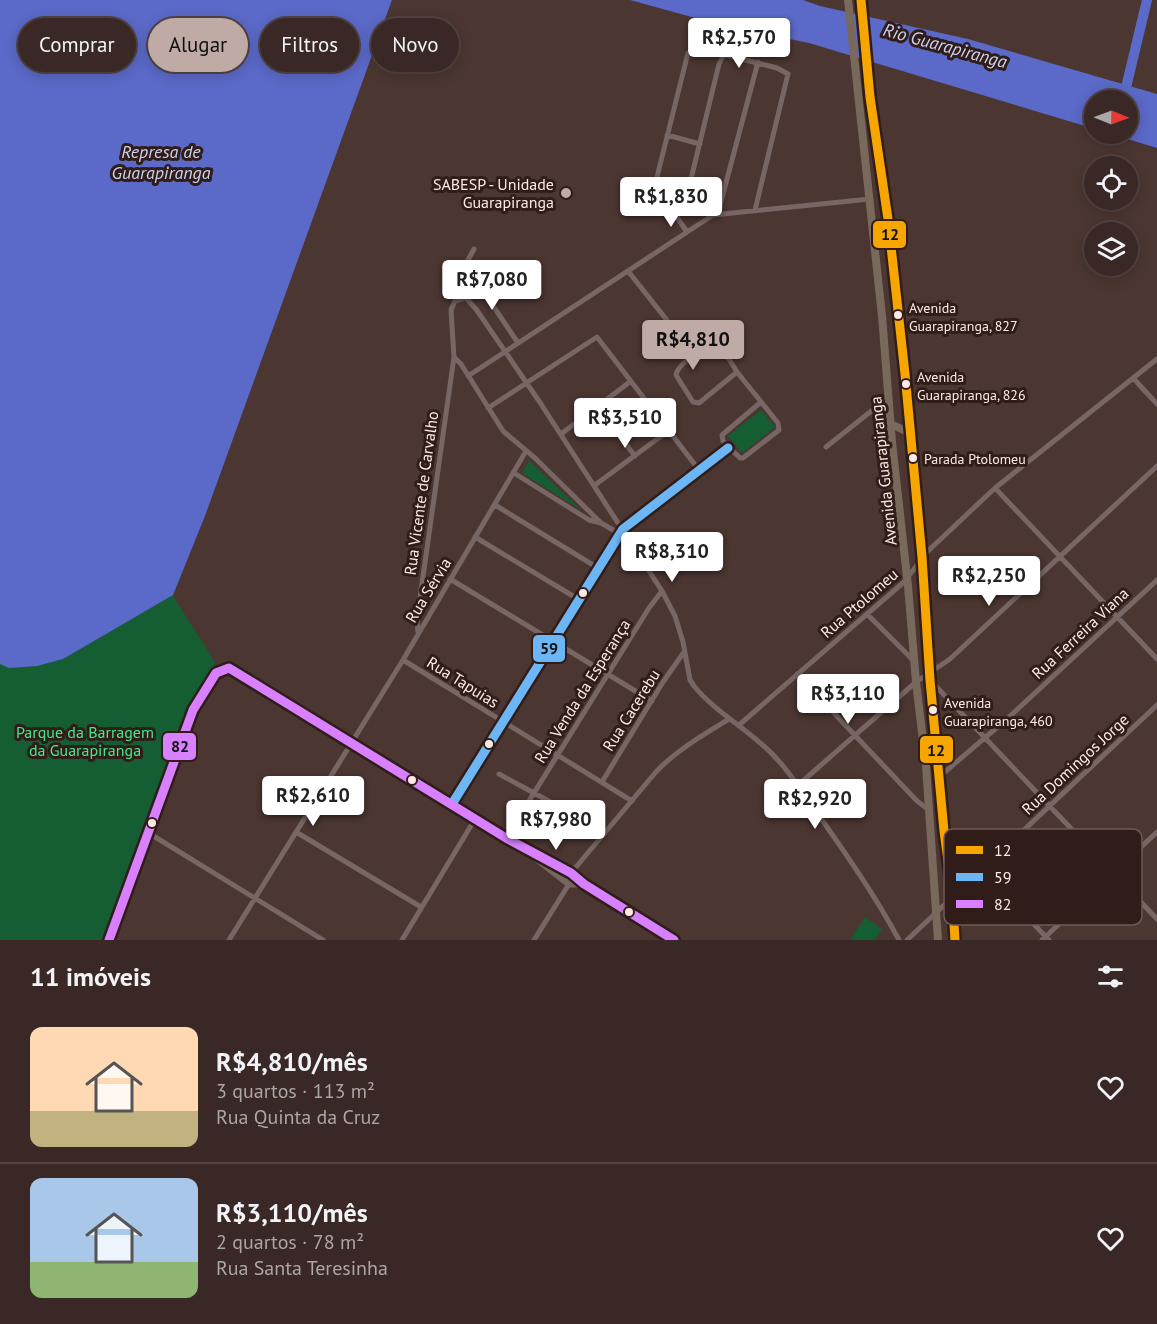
<!DOCTYPE html>
<html lang="pt">
<head>
<meta charset="utf-8">
<style>
	:root { --surface:#392825; --page:#40302d; --text:#f1f3f6; --muted:#aba6a7; --line:#534442; --accent:#c0aaa5 }
	body { margin:0; font-family:"PT Sans",sans-serif; background:var(--page); color:var(--text); height:100vh; display:flex; flex-direction:column; font-size:22px; white-space:nowrap }
	* { box-sizing:border-box; margin:0 }
	p { font-size:20px; color:var(--muted) }
	.icon { flex:none; width:33px; height:33px; fill:none; stroke:currentColor; stroke-width:2; stroke-linecap:round; stroke-linejoin:round }
	.map { position:relative; height:940px; overflow:hidden }
	.panel { display:flex; flex-direction:column; background:var(--surface); flex:1 }
	.panel>* { flex:none }
	.guide { position:absolute; left:18px; top:18px; width:600px; height:54px; display:flex; gap:12px }
	.needle { width:39px; rotate:91deg }
	.buttons { position:absolute; left:1084px; top:90px; display:grid; gap:12px }
	.buttons a { display:grid; place-items:center; width:54px; height:54px; border-radius:50%; background:var(--surface); box-shadow:0 3px 15px #0003,0 0 0 2px var(--line); font-size:30px }
	.price { position:absolute; translate:-50% -51px; padding:0 14px; border-radius:6px; background:#fff; color:#222; font-size:20px; line-height:39px; filter:drop-shadow(0 2px 3px #0008) }
	.price::after { content:''; position:absolute; left:50%; top:36px; width:18px; height:14px; margin-left:-9px; background:inherit; clip-path:polygon(0 0,100% 0,50% 100%) }
	.price.selected { background:var(--accent); color:#111 }
	ul { padding:0; list-style:none }
	li { display:flex; align-items:center; gap:18px; height:150px; padding:0 30px }
	li+li { border-top:2px solid var(--line) }
	li span { display:grid; place-items:center; flex:none; width:168px; height:120px; border-radius:12px; color:#555 }
	li>.icon { margin-inline-start:auto }
	span .icon { width:72px; height:72px; fill:#fffc; stroke-width:1 }
	li b { font-size:26px }
	h2 { display:flex; justify-content:space-between; align-items:center; height:72px; padding:0 30px; font-size:26px }
	.pill { padding:0 21px; border-radius:27px; background:var(--surface); box-shadow:0 3px 15px #0003,0 0 0 2px var(--line); font-size:21px; line-height:54px }
	.pill.selected { background:var(--accent); color:#111 }
	.map>svg:first-child { display:block }
	.green { fill:#155e34 }
	.water { fill:#5b69c8 }
	.lines { fill:none; stroke-linecap:round; stroke-linejoin:round }
	.river { stroke:#5b69c8; stroke-width:10 }
	.street { stroke:#776663; stroke-width:5 }
	.secondary { stroke:#786760; stroke-width:7 }
	.primary { stroke:#78695c; stroke-width:8 }
	.bus-1-casing { stroke:#301d19; stroke-width:14 }
	.bus-2-casing { stroke:#301d19; stroke-width:14 }
	.bus-3-casing { stroke:#301d19; stroke-width:14 }
	.bus-1 { stroke:#f7a600; stroke-width:9 }
	.bus-2 { stroke:#6db6f5; stroke-width:9 }
	.bus-3 { stroke:#d880ff; stroke-width:9 }
	.poi-dot { fill:#c0aaa5; stroke:#301d19; stroke-width:2 }
	.bus-dot { fill:#fee8e3; stroke:#301d19; stroke-width:2 }
	.labels { text-anchor:middle; stroke-width:6; stroke-linejoin:round; paint-order:stroke }
	.bus-label { font-size:14px; fill:#fee8e3; stroke:#301d19; text-anchor:start }
	.poi-label { font-size:16px; fill:#fee8e3; stroke:#301d19; text-anchor:end }
	.street-label { font-size:16px; fill:#fee8e3; stroke:#301d19 }
	.park-label { font-size:16px; fill:#43ea8a; stroke:#301d19 }
	.water-label { font-size:18px; font-style:italic; fill:#cbd3ee; stroke:#301d19 }
	.key { fill:#301d19; stroke:#6e5a56; stroke-width:1.5 }
	.key-label { font-size:16px; fill:#fee8e3 }
	.line-badge { stroke:#301d19; stroke-width:2 }
	.pale-badge-label { font-size:16px; text-anchor:middle; font-weight:bold; fill:#111 }
</style>
</head>
<body>
<div class="map">
<svg width="1157" height="940" viewBox="0 0 1157 940">
	<rect width="100%" height="100%" fill="#4c3631"/>
	<!-- green -->
	<path class="green" d="M761 410 775 427 742 453 728 436Z
		M529 461 581 510 522 473Z
		M184 568 173 596 215 662 190 706 145 823 104 940H0V592Z
		M865 917 882 929 875 940H850Z"/>
	<!-- water -->
	<path class="water" d="M0 0H392L205 516 173 595 63 659 37 666 9 668 0 664Z
		M630 0H803L820 6 968 39 1157 94V148L1111 134H1128V100H1095V129L809 43 717 24Z"/>
	<g class="lines">
		<!-- river -->
		<path class="river" d="M1123 100 1147 0"/>
		<!-- street -->
		<path class="street" d="M667 135 700 144
			M718 213 758 62
			M713 215 694 185 691 179 719 64 723 56 726 55 777 68 788 74 755 210
			M687 232 655 185 688 53
			M474 249 468 260 469 270 518 343
			M628 271 666 319 692 357
			M737 372 699 403 693 402 676 375C677 365 704 346 713 343L729 359 737 372 778 423 779 430 743 458H740L723 441 722 435 761 402
			M468 376 713 215 870 199
			M1133 378 1157 404
			M597 407 635 456
			M488 408 597 337 699 470
			M561 434 631 381
			M826 447 889 397
			M514 473 589 520 601 523
			M595 485 668 431
			M995 488 1157 659
			M495 505 598 568
			M620 534 601 523 535 458 503 431 461 364 454 357 451 310 455 301 466 298 476 309 541 404 662 591 675 616 683 642 690 680 694 686C718 715 752 731 776 758 793 776 806 798 820 817 848 857 876 897 899 940
			M475 537 578 599
			M450 579 652 701
			M867 614 914 661
			M418 632 417 619 454 357
			M403 660 632 801
			M797 674 917 801 929 810
			M930 680 1157 919
			M739 725 904 582 928 551 995 488 1157 359
			M499 774 578 817
			M939 777 1008 718 1157 580
			M602 782 663 682 684 652
			M797 786 916 682 950 659 1157 466
			M452 804 623 529 728 448
			M944 831 1049 940
			M147 832 323 940
			M296 832 421 907
			M506 838 649 608 662 591
			M229 940 403 660 526 451
			M402 940 475 819
			M534 940 569 884 571 873 655 773C675 751 703 735 729 719
			M907 940 1157 705
			M1042 940 1157 832"/>
		<!-- secondary -->
		<path class="secondary" d="M533 854 537 859 569 884H582
			M109 940 193 710 216 673 229 668 506 838 571 873 584 884 674 940"/>
		<!-- primary -->
		<path class="primary" d="M848 0 882 316 892 442 908 586 916 682 926 766 938 940
			M861 0 870 97 888 219 905 374 922 557 930 680 944 831 952 891 955 940
			M891 424 910 433"/>
		<defs>
			<path id="bus-1" d="M861 0 870 97 888 219 905 374 922 557 930 680 944 831 952 891 955 940"/>
			<path id="bus-2" d="M452 804 623 529 728 448"/>
			<path id="bus-3" d="M109 940 193 710 216 673 229 668 506 838 571 873 584 884 674 940"/>
		</defs>
		<!-- bus-1 casing -->
		<use href="#bus-1" class="bus-1-casing"/>
		<!-- bus-2 casing -->
		<use href="#bus-2" class="bus-2-casing"/>
		<!-- bus-3 casing -->
		<use href="#bus-3" class="bus-3-casing"/>
		<!-- bus-1 -->
		<use href="#bus-1" class="bus-1"/>
		<!-- bus-2 -->
		<use href="#bus-2" class="bus-2"/>
		<!-- bus-3 -->
		<use href="#bus-3" class="bus-3"/>
	</g>
	<!-- markers -->
	<circle class="poi-dot" cx="566" cy="193" r="6"/>
	<g class="bus-dot">
		<circle cx="898" cy="315" r="5"/>
		<circle cx="906" cy="384" r="5"/>
		<circle cx="913" cy="458" r="5"/>
		<circle cx="583" cy="593" r="5"/>
		<circle cx="933" cy="710" r="5"/>
		<circle cx="489" cy="744" r="5"/>
		<circle cx="412" cy="780" r="5"/>
		<circle cx="152" cy="823" r="5"/>
		<circle cx="629" cy="912" r="5"/>
	</g>
	<g class="labels">
		<!-- bus labels -->
		<g class="bus-label">
			<text x="909" y="313">Avenida<tspan x="909" dy="18">Guarapiranga, 827</tspan></text>
			<text x="917" y="382">Avenida<tspan x="917" dy="18">Guarapiranga, 826</tspan></text>
			<text x="924" y="464">Parada Ptolomeu</text>
			<text x="944" y="708">Avenida<tspan x="944" dy="18">Guarapiranga, 460</tspan></text>
		</g>
		<!-- poi labels -->
		<g class="poi-label">
			<text x="554" y="190">SABESP - Unidade<tspan x="554" dy="18">Guarapiranga</tspan></text>
		</g>
		<!-- street labels -->
		<g class="street-label">
			<text transform="translate(883 471) rotate(-96)" y="6">Avenida Guarapiranga</text>
			<text transform="translate(421 493) rotate(-82)" y="6">Rua Vicente de Carvalho</text>
			<text transform="translate(428 590) rotate(-59)" y="6">Rua Sérvia</text>
			<text transform="translate(859 603) rotate(-41)" y="6">Rua Ptolomeu</text>
			<text transform="translate(1080 633) rotate(-43)" y="6">Rua Ferreira Viana</text>
			<text transform="translate(463 682) rotate(32)" y="6">Rua Tapuias</text>
			<text transform="translate(582 691) rotate(-58)" y="6">Rua Venda da Esperança</text>
			<text transform="translate(631 710) rotate(-58)" y="6">Rua Cacerebu</text>
			<text transform="translate(1075 764) rotate(-43)" y="6">Rua Domingos Jorge</text>
		</g>
		<!-- park labels -->
		<g class="park-label">
			<text x="85" y="738">Parque da Barragem<tspan x="85" dy="18">da Guarapiranga</tspan></text>
		</g>
		<!-- water labels -->
		<g class="water-label">
			<text transform="translate(945 46) rotate(15)" y="6">Rio Guarapiranga</text>
			<text x="161" y="158">Represa de<tspan x="161" dy="21">Guarapiranga</tspan></text>
		</g>
	</g>
	<!-- legend -->
	<rect x="944" y="829" width="198" height="96" rx="9" class="key"/>
	<rect x="956" y="846" width="27" height="8" fill="#f7a600"/>
	<rect x="956" y="873" width="27" height="8" fill="#6db6f5"/>
	<rect x="956" y="900" width="27" height="8" fill="#d880ff"/>
	<g class="key-label">
		<text x="994" y="856">12</text>
		<text x="994" y="883">59</text>
		<text x="994" y="910">82</text>
	</g>
	<g class="line-badge">
		<rect x="872" y="220" width="35" height="29" rx="6" fill="#f7a600"/>
		<rect x="532" y="634" width="34" height="29" rx="6" fill="#6db6f5"/>
		<rect x="162" y="732" width="35" height="29" rx="6" fill="#d880ff"/>
		<rect x="919" y="735" width="35" height="29" rx="6" fill="#f7a600"/>
	</g>
	<g class="pale-badge-label">
		<text x="890" y="240">12</text>
		<text x="549" y="654">59</text>
		<text x="180" y="752">82</text>
		<text x="936" y="756">12</text>
	</g>
</svg>
<div class="buttons">
<a><svg class="needle" viewBox="-14 -14 28 28"><path d="M0-13l5 13h-10z" fill="#e53935"/><path d="M0 13l5-13h-10z" fill="#aba6a7"/></svg></a>
<a><svg class="icon" aria-label="locate" viewBox="0 0 24 24"><circle cx="12" cy="12" r="6"/><path d="M12 2v4M12 18v4M2 12h4M18 12h4"/></svg></a>
<a><svg class="icon" aria-label="layers" viewBox="0 0 24 24"><path d="M12 4l9 5-9 5-9-5zM3 14l9 5 9-5"/></svg></a>
</div>
<b class="price" style="left:739px;top:69px">R$2,570</b>
<b class="price" style="left:671px;top:228px">R$1,830</b>
<b class="price" style="left:492px;top:311px">R$7,080</b>
<b class="price selected" style="left:693px;top:371px">R$4,810</b>
<b class="price" style="left:625px;top:449px">R$3,510</b>
<b class="price" style="left:672px;top:583px">R$8,310</b>
<b class="price" style="left:989px;top:607px">R$2,250</b>
<b class="price" style="left:848px;top:725px">R$3,110</b>
<b class="price" style="left:313px;top:827px">R$2,610</b>
<b class="price" style="left:815px;top:830px">R$2,920</b>
<b class="price" style="left:556px;top:851px">R$7,980</b>
<div class="guide">
<a class="pill">Comprar</a>
<a class="pill selected">Alugar</a>
<a class="pill">Filtros</a>
<a class="pill">Novo</a>
</div>
</div>
<section class="panel">
<h2>11 imóveis<svg class="icon" aria-label="filters" viewBox="0 0 24 24"><path d="M4 7h16M4 17h16"/><circle cx="9" cy="7" r="2"/><circle cx="15" cy="17" r="2"/></svg></h2>
<ul>
<li><span style="background:linear-gradient(#ffd9b3 70%,#c2b280 0)"><svg class="icon" aria-label="home" viewBox="0 0 24 24"><path d="M3 11l9-7 9 7M6 9v11h12V9"/></svg></span><div><b>R$4,810/mês</b><p>3 quartos · 113 m²</p><p>Rua Quinta da Cruz</p></div><svg class="icon" aria-label="heart" viewBox="0 0 24 24"><path d="M12 20l-8-8c-3-5 5-10 8-4 3-6 11-1 8 4z"/></svg></li>
<li><span style="background:linear-gradient(#a9c7e8 70%,#8fb573 0)"><svg class="icon" aria-label="home" viewBox="0 0 24 24"><path d="M3 11l9-7 9 7M6 9v11h12V9"/></svg></span><div><b>R$3,110/mês</b><p>2 quartos · 78 m²</p><p>Rua Santa Teresinha</p></div><svg class="icon" aria-label="heart" viewBox="0 0 24 24"><path d="M12 20l-8-8c-3-5 5-10 8-4 3-6 11-1 8 4z"/></svg></li>
</ul>
</section>
</body>
</html>
